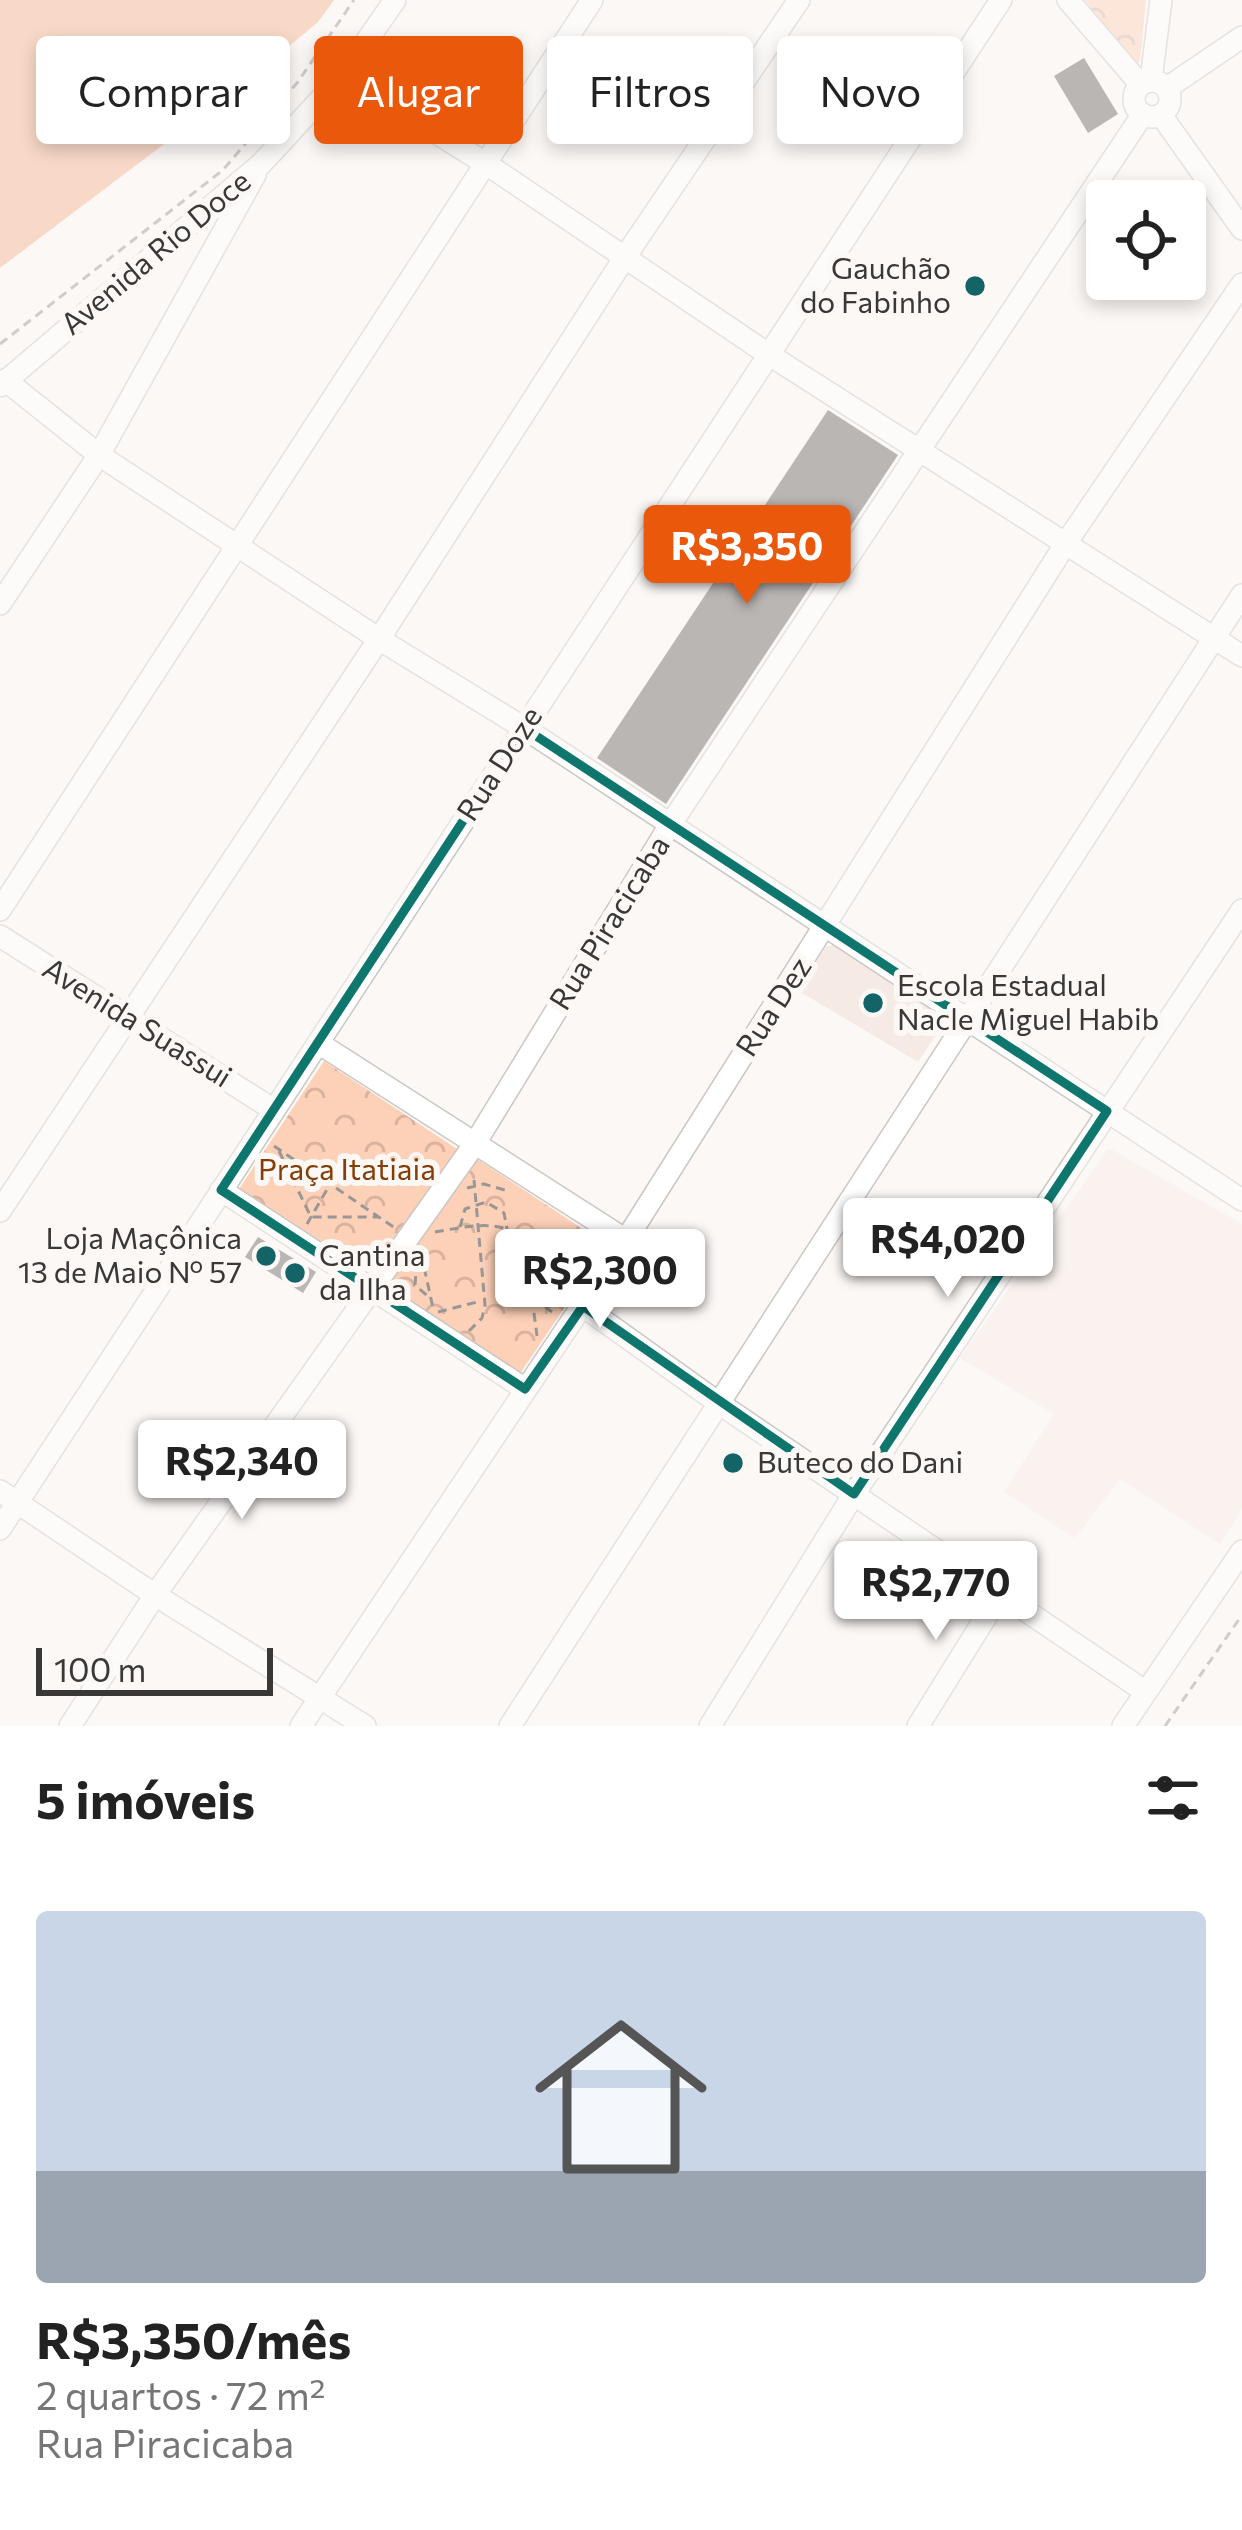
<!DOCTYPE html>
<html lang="pt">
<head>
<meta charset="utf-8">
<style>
	:root { --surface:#fff; --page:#f6f6f6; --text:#222; --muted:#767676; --line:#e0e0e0; --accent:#ea580c }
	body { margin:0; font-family:Commissioner,sans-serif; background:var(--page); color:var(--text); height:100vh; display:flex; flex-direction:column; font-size:45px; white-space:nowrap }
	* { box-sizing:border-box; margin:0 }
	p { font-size:39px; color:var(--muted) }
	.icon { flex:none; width:66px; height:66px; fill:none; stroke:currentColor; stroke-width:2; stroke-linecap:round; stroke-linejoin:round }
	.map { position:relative; height:1726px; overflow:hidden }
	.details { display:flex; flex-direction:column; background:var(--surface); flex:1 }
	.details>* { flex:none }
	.guide { position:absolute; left:36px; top:36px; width:1170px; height:108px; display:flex; gap:24px }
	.fabs { position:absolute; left:1086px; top:180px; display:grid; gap:24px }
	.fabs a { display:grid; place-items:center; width:120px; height:120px; border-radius:12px; background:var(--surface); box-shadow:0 6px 18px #0003; font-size:60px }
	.scale { position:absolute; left:36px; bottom:30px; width:237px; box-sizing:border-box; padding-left:12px; border:6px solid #393837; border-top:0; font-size:33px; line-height:42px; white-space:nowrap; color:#393837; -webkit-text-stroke:9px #fcf8f6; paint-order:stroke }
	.price { position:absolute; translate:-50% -102px; padding:0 27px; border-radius:12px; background:#fff; color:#222; font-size:39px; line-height:78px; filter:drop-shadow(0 3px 6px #0008) }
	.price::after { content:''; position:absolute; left:50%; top:72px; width:36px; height:27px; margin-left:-18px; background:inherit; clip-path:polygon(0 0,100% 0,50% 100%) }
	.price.current { background:var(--accent); color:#fff }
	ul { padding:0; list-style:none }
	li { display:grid; align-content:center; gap:24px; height:636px; padding:0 36px }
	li+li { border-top:3px solid var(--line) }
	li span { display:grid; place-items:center; height:372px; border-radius:12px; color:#555 }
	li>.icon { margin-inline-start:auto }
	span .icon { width:216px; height:216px; fill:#fffc; stroke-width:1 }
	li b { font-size:51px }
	h2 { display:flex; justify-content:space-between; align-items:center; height:144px; padding:0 36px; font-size:51px }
	.tag { padding:0 42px; border-radius:12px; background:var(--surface); box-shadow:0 6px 18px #0003; font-size:42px; line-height:108px }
	.tag.current { background:var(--accent); color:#fff }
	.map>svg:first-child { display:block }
	.built { fill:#f6eae4 }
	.park { fill:url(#park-crowns) }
	.water { fill:#f4b38f }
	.building { fill:#6a6765 }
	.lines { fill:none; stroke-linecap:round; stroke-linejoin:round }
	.minor-casing { stroke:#cbc7c5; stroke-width:24 }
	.path { stroke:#999795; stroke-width:3; stroke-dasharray:9 6; stroke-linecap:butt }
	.minor { stroke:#fff; stroke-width:21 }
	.marked { fill:none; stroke:#0f766e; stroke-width:9; stroke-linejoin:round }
	.poi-dot { fill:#146467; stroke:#fcf8f6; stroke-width:4.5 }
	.labels { text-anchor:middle; stroke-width:12; stroke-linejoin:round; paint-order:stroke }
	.street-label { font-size:30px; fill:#393837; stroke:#fcf8f6 }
	.poi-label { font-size:30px; fill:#393837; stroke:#fcf8f6; text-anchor:start }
	.park-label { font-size:30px; fill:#853d07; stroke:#fcf8f6 }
</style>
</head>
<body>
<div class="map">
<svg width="1242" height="1726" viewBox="0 0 1242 1726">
	<defs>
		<pattern id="park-crowns" width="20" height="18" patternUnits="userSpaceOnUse" patternTransform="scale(3)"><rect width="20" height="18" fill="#fdd0b8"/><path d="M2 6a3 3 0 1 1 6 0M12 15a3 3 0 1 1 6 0" fill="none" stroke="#dab39f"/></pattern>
	</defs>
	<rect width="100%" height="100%" fill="#fcf8f6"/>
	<!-- built -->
	<path class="built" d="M834 945 948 1017 918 1062 797 990 826 947Z
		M1109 1148 1242 1224V1509L1220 1544 1120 1479 1075 1538 1004 1492 1054 1414 960 1358Z"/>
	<!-- park -->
	<path class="park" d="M1085 0H1146L1140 61 1132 65Z
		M324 1061 457 1149 370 1280 237 1192Z
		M474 1157 607 1245 519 1375 387 1288Z"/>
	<!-- water -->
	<path class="water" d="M0 0H334L318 22 245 83 0 268Z"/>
	<!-- building -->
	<path class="building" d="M1084 58 1118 114 1088 133 1054 76Z
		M828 410 898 455 666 804 597 758Z
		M258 1237 316 1272 303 1293 245 1257Z"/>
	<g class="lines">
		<defs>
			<path id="minor" d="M1068 0 1141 85
				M343 75 485 163 768 354 1242 656
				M1151 80 1161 0
				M1134 99a18 18 0 1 1 36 0a18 18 0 1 1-36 0Z
				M1167 88 1242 37
				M1161 115 1242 229
				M5 380 99 455 379 639 524 728 1242 1200
				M0 386 261 164 343 75 395 0
				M0 604 99 455 255 175
				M0 910 592 0
				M0 936 274 1110
				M320 1044 626 1240
				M221 1190 525 1389
				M0 1211 379 639 625 257 799 0
				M583 1306 720 1404 1146 1692
				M0 1491 155 1595 365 1726
				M0 1529 1001 0
				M70 1726 155 1595 474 1145 670 825 1143 114
				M301 1726 626 1240 1066 543 1242 284
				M510 1726 1242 595
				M710 1726 854 1494 1242 910
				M918 1726 1002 1591
				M1123 1726 1242 1551"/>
		</defs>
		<!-- minor casing -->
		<use href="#minor" class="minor-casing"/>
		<!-- path -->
		<path class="path" d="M0 344 223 170 297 83 354 0
			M274 1146 395 1228
			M279 1151 311 1217H378
			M467 1188 484 1184 508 1191
			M307 1224 329 1186
			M460 1227 465 1209 486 1202 504 1213 507 1229
			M435 1232C470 1226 524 1212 532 1263 535 1287 529 1297 552 1312
			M421 1253 433 1308
			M422 1263 416 1272 415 1285 430 1298
			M532 1298 537 1336
			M438 1312 481 1301
			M469 1331 482 1318 485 1305 474 1180
			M1165 1726 1242 1615"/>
		<!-- minor -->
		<use href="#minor" class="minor"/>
	</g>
	<!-- marked area -->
	<path d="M0 0H1242V1726H0ZM524 728 1107 1111 854 1494 583 1306 525 1389 221 1190Z" fill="#fcf8f6" fill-opacity=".55" fill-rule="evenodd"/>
	<path class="marked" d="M524 728 1107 1111 854 1494 583 1306 525 1389 221 1190Z"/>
	<!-- markers -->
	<g class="poi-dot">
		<circle cx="975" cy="286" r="12"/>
		<circle cx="873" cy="1003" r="12"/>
		<circle cx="266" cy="1256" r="12"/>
		<circle cx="295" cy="1273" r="12"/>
		<circle cx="733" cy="1463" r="12"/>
	</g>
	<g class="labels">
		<!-- street labels -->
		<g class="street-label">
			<text transform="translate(156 253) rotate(-40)" y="10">Avenida Rio Doce</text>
			<text transform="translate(500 764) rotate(-57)" y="10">Rua Doze</text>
			<text transform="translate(610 923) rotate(-58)" y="10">Rua Piracicaba</text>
			<text transform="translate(774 1007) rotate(-57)" y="10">Rua Dez</text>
			<text transform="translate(137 1023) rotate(32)" y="10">Avenida Suassui</text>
		</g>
		<!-- poi labels -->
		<g class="poi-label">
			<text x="951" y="279" text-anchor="end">Gauchão<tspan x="951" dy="34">do Fabinho</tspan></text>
			<text x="897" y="996">Escola Estadual<tspan x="897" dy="34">Nacle Miguel Habib</tspan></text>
			<text x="242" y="1249" text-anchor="end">Loja Maçônica<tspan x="242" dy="34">13 de Maio Nº 57</tspan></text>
			<text x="319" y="1266">Cantina<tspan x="319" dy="34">da Ilha</tspan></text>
			<text x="757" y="1473">Buteco do Dani</text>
		</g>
		<!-- park labels -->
		<g class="park-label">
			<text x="347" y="1180">Praça Itatiaia</text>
		</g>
	</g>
</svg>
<div class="fabs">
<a><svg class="icon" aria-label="locate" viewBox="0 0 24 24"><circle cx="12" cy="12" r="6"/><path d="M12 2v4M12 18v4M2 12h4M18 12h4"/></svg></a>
</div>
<div class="scale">100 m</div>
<b class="price current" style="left:747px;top:607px">R$3,350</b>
<b class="price" style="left:948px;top:1300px">R$4,020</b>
<b class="price" style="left:600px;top:1331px">R$2,300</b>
<b class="price" style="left:242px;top:1522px">R$2,340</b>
<b class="price" style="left:936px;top:1643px">R$2,770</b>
<div class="guide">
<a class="tag">Comprar</a>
<a class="tag current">Alugar</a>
<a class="tag">Filtros</a>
<a class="tag">Novo</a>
</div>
</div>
<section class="details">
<h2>5 imóveis<svg class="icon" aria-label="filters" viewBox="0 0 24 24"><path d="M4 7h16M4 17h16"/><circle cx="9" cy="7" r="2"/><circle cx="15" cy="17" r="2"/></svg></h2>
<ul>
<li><span style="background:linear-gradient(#c9d6e8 70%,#9aa5b1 0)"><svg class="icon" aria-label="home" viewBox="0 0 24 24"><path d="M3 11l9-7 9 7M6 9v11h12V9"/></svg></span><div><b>R$3,350/mês</b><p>2 quartos · 72 m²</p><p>Rua Piracicaba</p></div></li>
</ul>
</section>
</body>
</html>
